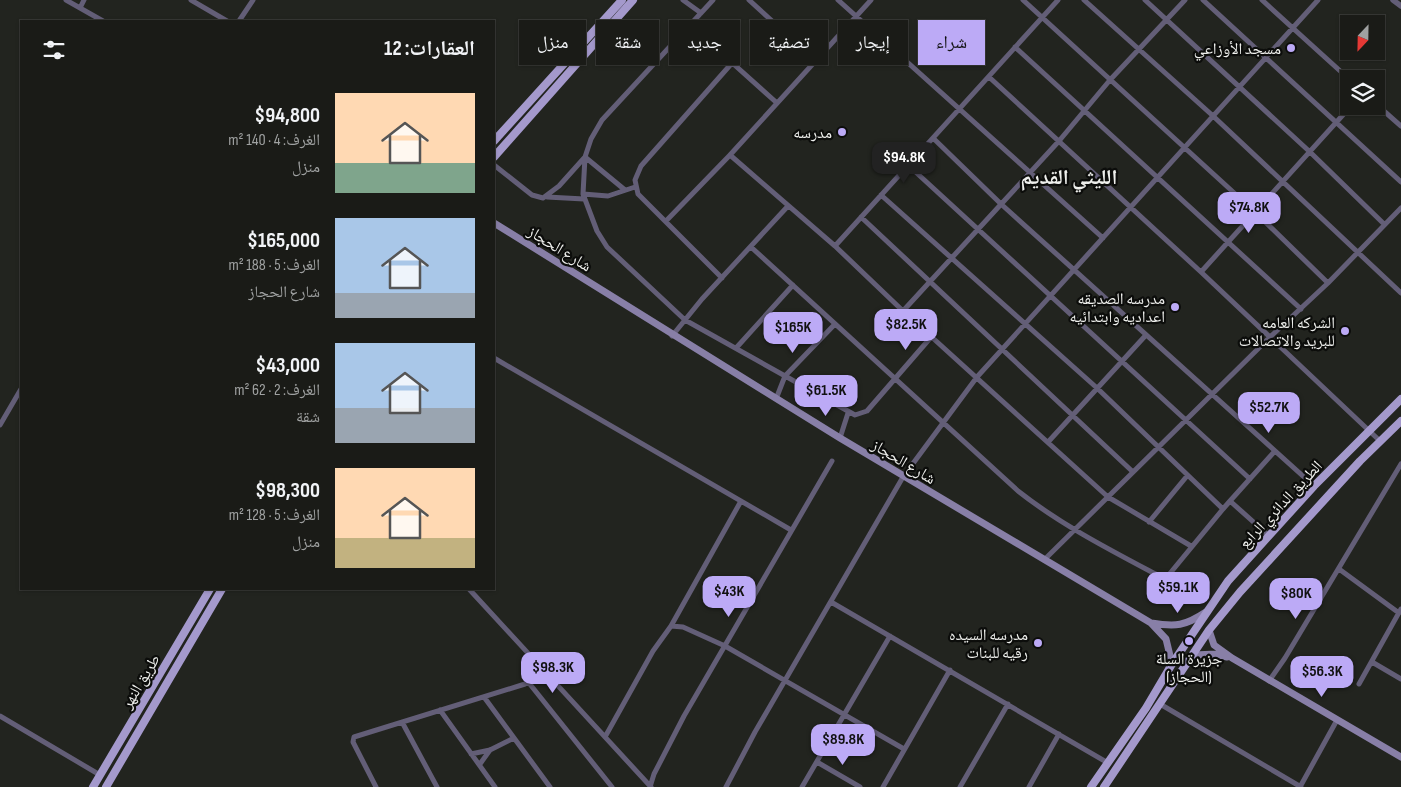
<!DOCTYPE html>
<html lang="ar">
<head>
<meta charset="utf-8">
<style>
	:root { --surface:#1a1b17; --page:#272824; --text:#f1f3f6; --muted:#9fa1a1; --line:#383936; --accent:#bcaaf6 }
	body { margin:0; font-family:"Sofia Sans Condensed","Noto Naskh Arabic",sans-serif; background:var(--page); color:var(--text); direction:rtl; height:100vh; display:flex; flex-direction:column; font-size:19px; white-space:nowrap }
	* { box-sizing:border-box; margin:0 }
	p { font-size:16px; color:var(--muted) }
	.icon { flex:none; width:28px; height:28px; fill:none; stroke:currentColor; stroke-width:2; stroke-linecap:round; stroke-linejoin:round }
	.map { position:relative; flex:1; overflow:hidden; direction:ltr }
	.details { position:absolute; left:20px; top:20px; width:475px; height:570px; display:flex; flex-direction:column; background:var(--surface); border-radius:0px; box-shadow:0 1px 4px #0004,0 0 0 1px var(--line); direction:rtl }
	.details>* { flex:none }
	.guide { position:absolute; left:510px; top:20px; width:475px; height:45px; direction:rtl; display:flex; gap:10px }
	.needle { width:32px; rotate:202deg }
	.fabs { position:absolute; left:1340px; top:15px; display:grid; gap:10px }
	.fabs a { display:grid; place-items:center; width:45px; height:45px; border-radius:0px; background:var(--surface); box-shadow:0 1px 4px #0004,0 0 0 1px var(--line); font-size:25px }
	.price { position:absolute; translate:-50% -42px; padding:0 11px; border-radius:10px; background:var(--accent); color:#111; font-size:16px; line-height:32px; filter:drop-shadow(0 1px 2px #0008) }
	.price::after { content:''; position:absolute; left:50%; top:30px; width:15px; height:11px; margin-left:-8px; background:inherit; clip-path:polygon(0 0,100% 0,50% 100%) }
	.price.selected { background:#222; color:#fff }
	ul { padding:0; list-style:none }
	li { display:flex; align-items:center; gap:15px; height:125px; padding:0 20px }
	li span { display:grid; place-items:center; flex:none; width:140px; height:100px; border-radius:0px; color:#555 }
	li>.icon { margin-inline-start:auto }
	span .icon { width:60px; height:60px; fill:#fffc; stroke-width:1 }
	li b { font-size:21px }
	h2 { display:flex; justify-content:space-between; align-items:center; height:60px; padding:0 20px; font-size:21px }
	.tag { padding:0 18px; border-radius:0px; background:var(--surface); box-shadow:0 1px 4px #0004,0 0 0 1px var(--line); font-size:18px; line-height:45px }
	.tag.selected { background:var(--accent); color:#111 }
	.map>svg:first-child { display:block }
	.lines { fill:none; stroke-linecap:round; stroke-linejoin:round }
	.minor { stroke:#635e77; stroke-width:5 }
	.tertiary { stroke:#635e77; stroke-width:5.5 }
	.secondary { stroke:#887fa7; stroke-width:7 }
	.primary { stroke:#a499cc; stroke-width:8 }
	.poi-dot { fill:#bcaaf6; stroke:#0c0d0b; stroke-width:2 }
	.labels { text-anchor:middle; stroke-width:4.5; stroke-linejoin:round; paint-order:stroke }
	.poi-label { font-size:16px; fill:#eff0ed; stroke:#0c0d0b; text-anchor:end }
	.street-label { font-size:16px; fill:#eff0ed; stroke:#0c0d0b }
	.district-label { font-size:21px; font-weight:bold; fill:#eff0ed; stroke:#0c0d0b }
</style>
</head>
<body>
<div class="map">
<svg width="1401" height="787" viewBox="0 0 1401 787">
	<rect width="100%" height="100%" fill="#22241f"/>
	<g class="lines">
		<!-- minor -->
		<path class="minor" d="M66 0 103 21
			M191 0 227 21
			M683 0 701 13
			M713 0 602 120 591 139 585 157 583 194 597 231 607 247 685 320 855 415 867 411 932 336
			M749 0 815 60
			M838 0 1103 238
			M1023 0 1255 212 1328 283
			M1084 0 1212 115 1401 293
			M1145 0 1310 152 1384 224
			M1203 0 1401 182
			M1262 0 1349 79
			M80 8 84 0
			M239 21 253 0
			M690 25 777 103
			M1015 47 1301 309
			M989 77 1201 272 1380 441
			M1376 104 1401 126
			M933 138 1001 204 1314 486
			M730 155 835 246 903 311 1108 497 1191 546
			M494 165 532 195 543 198 559 186 585 157 625 190
			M908 165 1250 479
			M583 194 608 196 635 187
			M881 195 1097 388 1223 509 1230 501 1268 535
			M547 197 584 199
			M861 217 1133 472
			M666 221 730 155 871 0
			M835 246 1058 0
			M751 247 1018 491C1061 525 1112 551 1161 577H1167L1223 509
			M1201 272 1351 106
			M722 278 638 194 635 180 641 166 732 63
			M903 311 1059 141 1110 80 1185 0
			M672 336 702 299 788 206
			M737 347 793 285
			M494 358 791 530
			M776 399 785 376 835 324
			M0 425 21 389
			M840 438 848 413
			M1049 441 1146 335
			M1230 501 1274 452
			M1149 522 1187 476
			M1044 560 1269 338 1328 283 1401 208
			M1339 569 1399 613
			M469 589 651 787
			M831 602 1108 763
			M671 626 741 501
			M1372 662 1401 679
			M1269 681 1285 658 1401 464
			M529 683 612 787
			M1359 684 1401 609
			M484 697 550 787
			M1160 704 1301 787
			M440 710 495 787
			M0 716 100 775
			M402 722 437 787
			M605 737 653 651 671 626 683 627 725 646 904 749
			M471 754 490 750 514 738
			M817 762 860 787
			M480 764 490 750
			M376 787 353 742 354 737 525 684 544 670
			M650 787 654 774 684 716 832 461
			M726 787 755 732 903 477 977 377 1318 0
			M802 787 890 636
			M883 787 950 670
			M960 787 1008 704
			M1029 787 1059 734
			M1300 787 1337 720"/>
		<!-- tertiary -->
		<path class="tertiary" d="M1393 0 1401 6"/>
		<!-- secondary -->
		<path class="secondary" d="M494 223 840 438 1151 623 1166 639 1172 664
			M1151 623C1176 627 1185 626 1206 612
			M1209 630 1214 645 1232 658 1401 757
			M1194 655 1216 654 1227 657"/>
		<!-- primary -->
		<path class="primary" d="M494 141 622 0
			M494 157 633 0
			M93 787 210 589
			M106 787 222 589
			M1091 787 1146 708 1172 664 1228 581 1314 486 1401 399
			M1104 787 1209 630 1240 592 1360 461 1401 421"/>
	</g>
	<!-- markers -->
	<g class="poi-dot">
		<circle cx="1291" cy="48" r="5"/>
		<circle cx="842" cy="132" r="5"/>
		<circle cx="1175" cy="307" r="5"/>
		<circle cx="1345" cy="331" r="5"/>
		<circle cx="1189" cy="641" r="5"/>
		<circle cx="1038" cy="643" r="5"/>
	</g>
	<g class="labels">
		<!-- poi labels -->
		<g class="poi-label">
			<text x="1281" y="54">مسجد الأوزاعي</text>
			<text x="832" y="138">مدرسه</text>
			<text x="1165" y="304">مدرسه الصديقه<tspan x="1165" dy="18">اعداديه وابتدائيه</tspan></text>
			<text x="1335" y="328">الشركه العامه<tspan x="1335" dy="18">للبريد والاتصالات</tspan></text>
			<text x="1028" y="640">مدرسه السيده<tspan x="1028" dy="18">رقيه للبنات</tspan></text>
			<text x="1189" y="664" text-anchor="middle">جزيرة السلة<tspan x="1189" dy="18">(الحجاز)</tspan></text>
		</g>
		<!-- street labels -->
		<g class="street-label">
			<text transform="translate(560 248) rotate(32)" y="6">شارع الحجاز</text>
			<text transform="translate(904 461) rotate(31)" y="6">شارع الحجاز</text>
			<text transform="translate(1280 504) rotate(-47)" y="6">الطريق الدائري الرابع</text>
			<text transform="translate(140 681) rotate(-59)" y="6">طريق النهر</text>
		</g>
		<!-- district labels -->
		<g class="district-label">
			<text x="1069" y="184">الليثي القديم</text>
		</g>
	</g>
</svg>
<div class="fabs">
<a><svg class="needle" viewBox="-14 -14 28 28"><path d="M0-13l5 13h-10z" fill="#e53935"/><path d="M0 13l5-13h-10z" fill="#9fa1a1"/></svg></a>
<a><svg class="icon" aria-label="layers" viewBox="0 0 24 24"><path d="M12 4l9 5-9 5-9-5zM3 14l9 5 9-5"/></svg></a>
</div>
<b class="price selected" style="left:904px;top:184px">$94.8K</b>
<b class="price" style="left:1249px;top:234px">$74.8K</b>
<b class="price" style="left:906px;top:351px">$82.5K</b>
<b class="price" style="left:793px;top:354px">$165K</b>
<b class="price" style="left:826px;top:417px">$61.5K</b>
<b class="price" style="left:1269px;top:434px">$52.7K</b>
<b class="price" style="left:1178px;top:614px">$59.1K</b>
<b class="price" style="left:729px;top:618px">$43K</b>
<b class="price" style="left:1296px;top:620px">$80K</b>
<b class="price" style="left:553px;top:694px">$98.3K</b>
<b class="price" style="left:1322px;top:698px">$56.3K</b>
<b class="price" style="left:843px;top:766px">$89.8K</b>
<div class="guide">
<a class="tag selected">شراء</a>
<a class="tag">إيجار</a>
<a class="tag">تصفية</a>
<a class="tag">جديد</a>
<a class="tag">شقة</a>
<a class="tag">منزل</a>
</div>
<section class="details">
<h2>العقارات: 12<svg class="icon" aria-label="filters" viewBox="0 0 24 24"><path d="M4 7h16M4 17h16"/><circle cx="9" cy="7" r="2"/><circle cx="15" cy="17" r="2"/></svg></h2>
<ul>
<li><span style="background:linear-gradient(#ffd9b3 70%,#7fa58c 0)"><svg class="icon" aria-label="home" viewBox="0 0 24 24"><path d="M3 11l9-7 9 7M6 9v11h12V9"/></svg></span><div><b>$94,800</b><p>الغرف: 4 · 140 m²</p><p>منزل</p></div></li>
<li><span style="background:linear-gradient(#a9c7e8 75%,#9aa5b1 0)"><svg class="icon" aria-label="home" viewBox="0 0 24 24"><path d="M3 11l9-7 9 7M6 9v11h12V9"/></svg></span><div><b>$165,000</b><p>الغرف: 5 · 188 m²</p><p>شارع الحجاز</p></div></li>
<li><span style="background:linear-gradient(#a9c7e8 65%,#9aa5b1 0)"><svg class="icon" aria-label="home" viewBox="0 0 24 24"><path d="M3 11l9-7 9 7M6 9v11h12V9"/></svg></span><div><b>$43,000</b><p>الغرف: 2 · 62 m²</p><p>شقة</p></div></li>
<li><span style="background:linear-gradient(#ffd9b3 70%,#c2b280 0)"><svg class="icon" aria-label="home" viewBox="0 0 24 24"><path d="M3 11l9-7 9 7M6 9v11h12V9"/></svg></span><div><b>$98,300</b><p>الغرف: 5 · 128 m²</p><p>منزل</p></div></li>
</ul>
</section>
</div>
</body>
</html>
